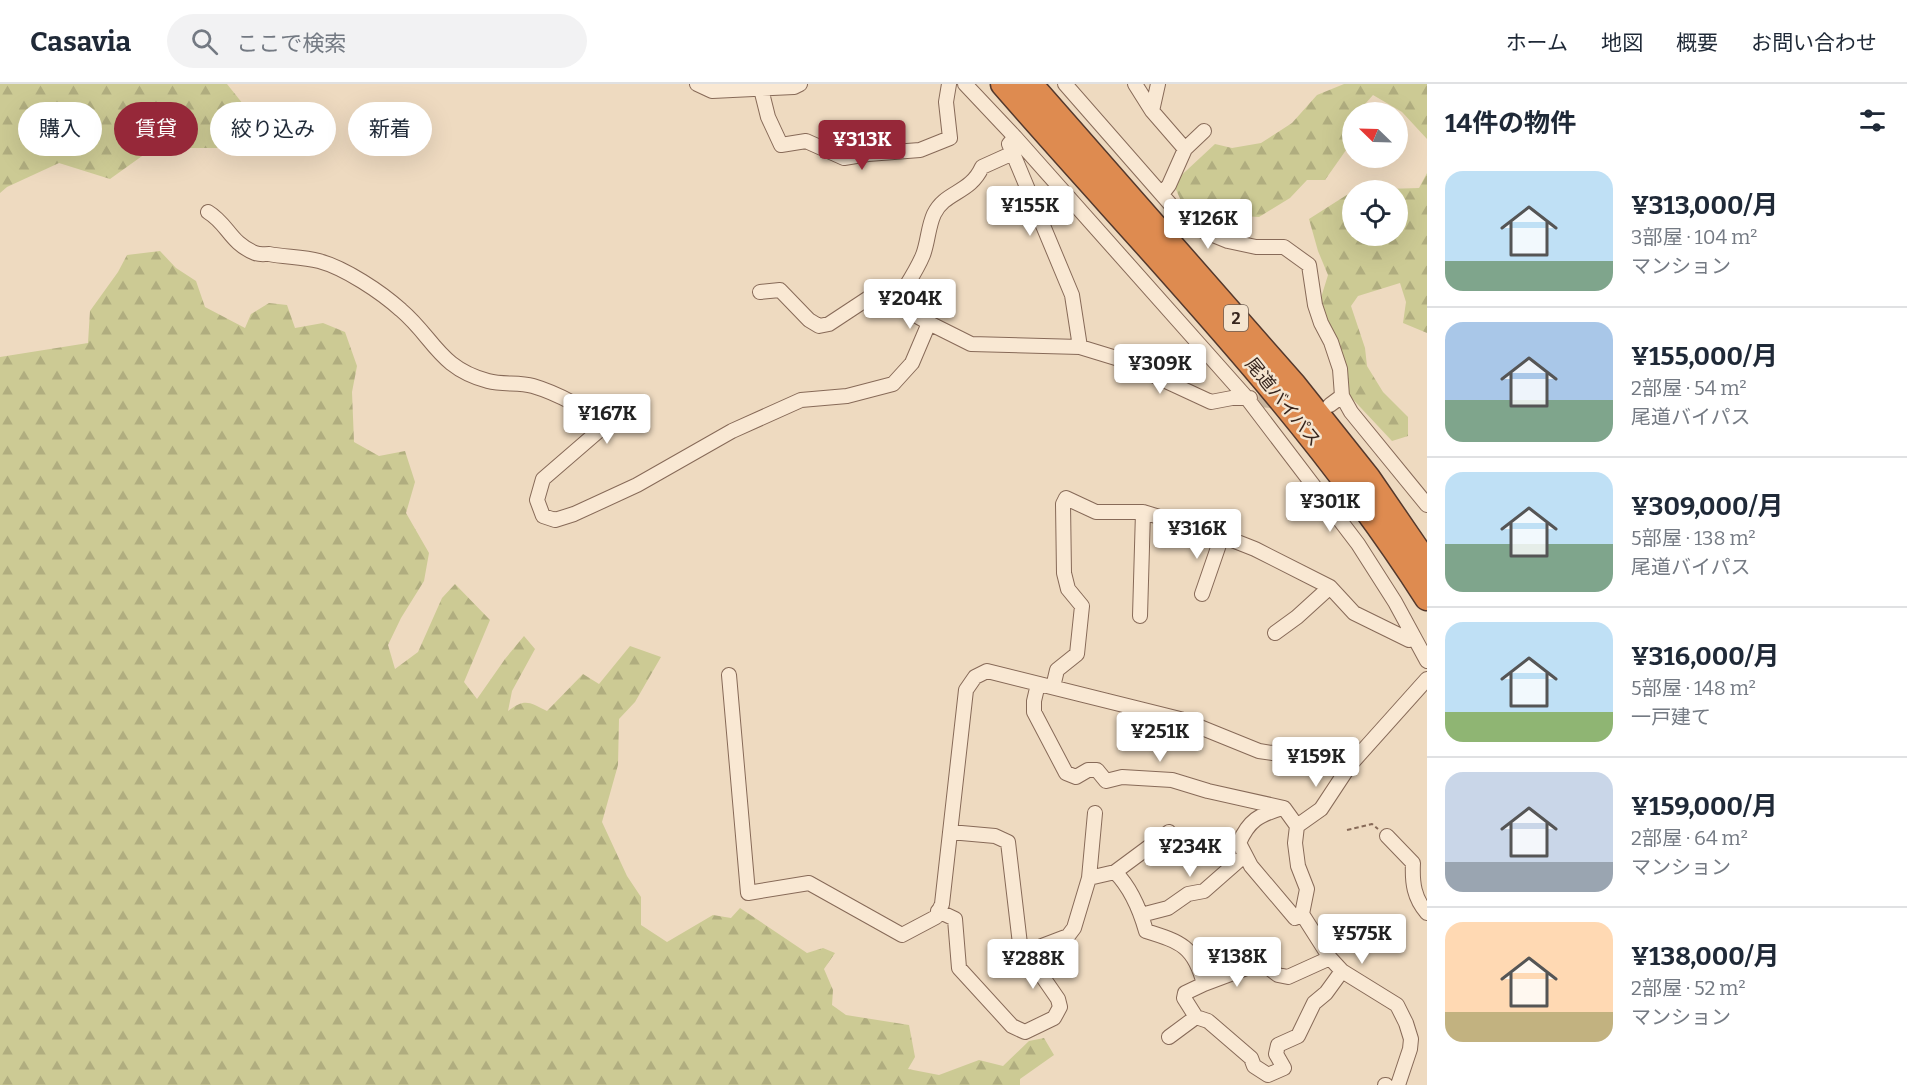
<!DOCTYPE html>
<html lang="ja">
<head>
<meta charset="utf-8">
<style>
	:root { --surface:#fff; --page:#f2f2f3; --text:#1f2937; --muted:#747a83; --line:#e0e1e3; --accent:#962839 }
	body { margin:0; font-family:Bitter,"Noto Sans JP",serif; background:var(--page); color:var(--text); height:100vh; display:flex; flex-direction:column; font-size:22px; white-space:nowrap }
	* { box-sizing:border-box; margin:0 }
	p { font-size:20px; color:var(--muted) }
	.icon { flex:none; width:33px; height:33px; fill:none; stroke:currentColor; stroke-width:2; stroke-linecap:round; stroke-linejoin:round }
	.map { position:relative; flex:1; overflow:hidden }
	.side { display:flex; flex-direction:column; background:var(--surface); width:480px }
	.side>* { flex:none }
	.hud { position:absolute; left:18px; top:18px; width:570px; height:54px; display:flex; gap:12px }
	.needle { width:39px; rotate:293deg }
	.controls { position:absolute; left:1342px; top:18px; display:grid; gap:12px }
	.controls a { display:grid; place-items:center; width:66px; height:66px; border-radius:50%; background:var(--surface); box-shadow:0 6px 24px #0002; font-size:30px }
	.price { position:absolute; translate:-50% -51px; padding:0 14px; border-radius:6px; background:#fff; color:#222; font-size:20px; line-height:39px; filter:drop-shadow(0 2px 3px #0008) }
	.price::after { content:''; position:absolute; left:50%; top:36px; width:18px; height:14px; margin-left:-9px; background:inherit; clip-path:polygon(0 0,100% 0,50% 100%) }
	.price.on { background:var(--accent); color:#fff }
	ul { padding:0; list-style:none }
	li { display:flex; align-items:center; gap:18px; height:150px; padding:0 18px }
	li+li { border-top:2px solid var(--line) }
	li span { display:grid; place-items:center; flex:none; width:168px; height:120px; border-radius:18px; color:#555 }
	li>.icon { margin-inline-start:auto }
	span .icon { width:72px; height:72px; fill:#fffc; stroke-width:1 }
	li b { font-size:26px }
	h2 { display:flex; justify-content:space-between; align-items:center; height:72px; padding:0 18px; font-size:26px }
	.pill { padding:0 21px; border-radius:27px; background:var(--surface); box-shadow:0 6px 24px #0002; font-size:21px; line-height:54px }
	.pill.on { background:var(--accent); color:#fff }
	header { display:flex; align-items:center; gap:36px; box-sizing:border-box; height:84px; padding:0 30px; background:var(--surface); border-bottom:2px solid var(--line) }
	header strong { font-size:28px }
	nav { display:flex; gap:33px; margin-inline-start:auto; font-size:21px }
	.search { width:420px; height:54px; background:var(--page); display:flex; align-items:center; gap:15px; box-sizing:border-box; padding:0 21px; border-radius:33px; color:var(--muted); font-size:22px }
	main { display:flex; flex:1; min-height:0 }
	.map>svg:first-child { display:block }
	.forest { fill:url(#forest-firs) }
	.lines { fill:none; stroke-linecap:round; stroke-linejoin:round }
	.street-tunnel { stroke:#c9b69f; stroke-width:14; stroke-dasharray:14 7; stroke-linecap:butt }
	.street-casing { stroke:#876a58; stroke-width:16 }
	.highway-casing { stroke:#54392d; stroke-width:27 }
	.path { stroke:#876a58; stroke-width:2; stroke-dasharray:4.5 3; stroke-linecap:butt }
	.street { stroke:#f9e8d3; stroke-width:14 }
	.highway { stroke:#de8b50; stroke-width:24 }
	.labels { text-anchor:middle; stroke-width:5; stroke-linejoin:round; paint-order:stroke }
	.shield { fill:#f5e5d0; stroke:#6f5f53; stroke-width:1.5 }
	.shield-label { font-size:16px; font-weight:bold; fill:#36251d }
	.street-label { font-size:18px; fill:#36251d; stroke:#f5e5d0 }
</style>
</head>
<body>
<header>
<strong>Casavia</strong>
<div class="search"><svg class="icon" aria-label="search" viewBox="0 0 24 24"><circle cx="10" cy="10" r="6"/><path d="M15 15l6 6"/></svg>ここで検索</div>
<nav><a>ホーム</a><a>地図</a><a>概要</a><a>お問い合わせ</a></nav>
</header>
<main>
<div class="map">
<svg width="1427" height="1001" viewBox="0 0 1427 1001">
	<defs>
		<pattern id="forest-firs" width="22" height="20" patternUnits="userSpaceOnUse" patternTransform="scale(1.5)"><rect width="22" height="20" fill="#ccca94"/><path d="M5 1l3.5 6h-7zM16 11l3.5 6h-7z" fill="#b0ad7f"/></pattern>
	</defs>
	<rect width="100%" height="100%" fill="#eedac0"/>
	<!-- forest -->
	<path class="forest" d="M0 0H227L247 25 256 33 245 47 218 51 219 64H187L170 52 110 95 59 79 7 103 0 109Z
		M1344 0H1427V55L1402 28 1373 11 1358 28H1353V34L1345 44 1351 59 1325 96H1307L1290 114 1259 133 1206 130 1182 119 1173 99 1215 60 1232 64 1261 59 1292 39 1317 11Z
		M1427 89V249L1403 239 1406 218 1400 199 1358 212 1351 222 1365 264 1367 282 1383 308 1408 333V352L1392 357 1346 308 1337 255 1326 240 1320 217 1328 191 1318 167 1309 135 1353 107V152H1398V106H1354L1419 104Z
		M160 167 176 184 196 197 205 223 245 244 251 230 269 219 287 221 295 244 323 239 345 248 357 282 352 308 354 358 379 372 405 367 415 398 406 429 429 469 424 497 401 534 388 561 395 585 418 568 442 514 455 500 490 536 464 598 477 615 505 575 524 552 535 565 512 607 508 627C525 614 529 618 547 627L583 590 599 600 630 562 661 573 635 618 619 635 618 681 602 738 627 792 641 813V841L667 858 713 831 731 834 740 824 807 869 823 864 835 869 824 885 833 906 832 921 846 931 909 941 915 973 908 985 939 991 979 976 1003 982 1029 957 1044 954 1054 971 1020 995V1001H0V273L88 259 90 227 118 188 127 171Z"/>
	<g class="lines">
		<!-- street-tunnel -->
		<path class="street-tunnel" d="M1258 316 1283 318"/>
		<defs>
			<path id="street" d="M697 0 712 7 794 3 800 0
				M965 0 1015 53 1246 313 1358 460 1395 518 1427 577
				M1065 0 1178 129 1201 146 1228 157 1256 163H1284L1309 181 1315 221 1321 239 1331 258 1340 285 1342 312 1351 328 1427 421
				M1135 0 1152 27 1185 65
				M761 5 768 33 781 61 806 57 844 74 868 70 920 66 950 54 946 18 949 0
				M1152 27 1158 0
				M1015 53 1009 60 1072 211 1080 263
				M1162 110 1169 101 1185 65 1204 47
				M208 128C228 140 230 159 255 169 260 171 264 170 269 170 285 173 303 173 319 177 345 184 381 208 401 226 434 254 439 284 488 297 503 301 519 298 533 302 550 307 597 327 602 344L543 395 537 416 543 432 555 436 574 430 637 401 732 347 801 316 847 312 893 300 912 279 929 239
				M760 208 780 206 809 236 819 242 829 240 873 211 884 213 929 239 971 260 1080 263 1116 274 1211 318 1232 314H1250
				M896 219C905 203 916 188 923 171 928 158 928 143 934 130 945 107 970 110 982 83L1013 69
				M1330 321 1342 312
				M1202 510 1222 452
				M1140 532 1143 428
				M1275 549 1297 533 1330 503
				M729 591 748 809 809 799 902 851 936 833 942 820 966 606 975 593 987 587 1180 635 1259 667 1350 681
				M1038 600 1034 617V628L1066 689 1076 693 1088 686H1097L1106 697 1122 693 1172 696 1208 707 1284 724 1297 742 1295 759 1298 782 1307 805 1302 830 1330 874 1342 887 1397 921 1406 939 1411 955 1410 965 1398 1001
				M1053 603 1057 586 1077 570 1082 522 1068 505 1064 489 1063 420 1066 414 1096 428H1143L1222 452 1255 465 1330 503 1354 529 1409 556 1414 553
				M1282 724C1259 731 1249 736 1239 759L1251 782 1295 834 1302 830
				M1297 742 1321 725 1350 681 1427 595
				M1387 752 1413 779C1412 799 1414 814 1427 829
				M1115 788 1169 748
				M1089 794 1095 729
				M938 827 955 835 959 884 1012 942 1025 948 1054 934 1060 923 1058 915 1020 860 1008 758 995 752 950 748
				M1141 831 1168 824 1188 810 1204 807 1245 771
				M1243 864 1278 891 1288 893 1330 874
				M1026 868 1068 852 1074 844 1089 794 1115 788C1131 804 1140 826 1146 847 1181 858 1194 862 1204 900
				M1196 933 1208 937 1251 974 1254 982 1268 991 1284 984 1276 970 1278 961 1298 952 1314 919 1326 909 1342 887
				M1169 953 1196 933 1184 914 1185 909 1204 900 1260 879
				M1385 1001H1386"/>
			<path id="highway" d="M1003 0C1149 168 1307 326 1427 514
				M1030 0 1294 301 1368 394 1427 480"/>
		</defs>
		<!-- street casing -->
		<use href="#street" class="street-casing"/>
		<!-- highway casing -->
		<use href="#highway" class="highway-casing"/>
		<!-- path -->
		<path class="path" d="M1347 746 1372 740 1378 745"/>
		<!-- street -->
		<use href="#street" class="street"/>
		<!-- highway -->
		<use href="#highway" class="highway"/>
	</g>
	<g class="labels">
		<!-- shield labels -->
		<rect class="shield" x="1224" y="221" width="24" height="26" rx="4.5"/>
		<g class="shield-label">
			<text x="1236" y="240">2</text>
		</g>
		<!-- street labels -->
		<g class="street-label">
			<text transform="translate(1283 318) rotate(51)" y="6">尾道バイパス</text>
		</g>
	</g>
</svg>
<div class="controls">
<a><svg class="needle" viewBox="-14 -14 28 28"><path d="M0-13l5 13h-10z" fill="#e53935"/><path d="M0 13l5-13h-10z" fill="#747a83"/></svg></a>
<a><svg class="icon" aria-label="locate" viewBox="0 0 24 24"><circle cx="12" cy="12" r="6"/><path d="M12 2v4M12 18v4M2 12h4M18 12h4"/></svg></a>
</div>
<b class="price on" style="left:862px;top:87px">¥313K</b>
<b class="price" style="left:1030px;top:153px">¥155K</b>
<b class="price" style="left:1208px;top:166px">¥126K</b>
<b class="price" style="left:910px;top:246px">¥204K</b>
<b class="price" style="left:1160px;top:311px">¥309K</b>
<b class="price" style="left:607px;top:361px">¥167K</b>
<b class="price" style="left:1330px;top:449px">¥301K</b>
<b class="price" style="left:1197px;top:476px">¥316K</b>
<b class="price" style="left:1160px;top:679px">¥251K</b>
<b class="price" style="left:1316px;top:704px">¥159K</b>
<b class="price" style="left:1190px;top:794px">¥234K</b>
<b class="price" style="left:1362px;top:881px">¥575K</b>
<b class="price" style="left:1237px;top:904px">¥138K</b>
<b class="price" style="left:1033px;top:906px">¥288K</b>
<div class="hud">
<a class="pill">購入</a>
<a class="pill on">賃貸</a>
<a class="pill">絞り込み</a>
<a class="pill">新着</a>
</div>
</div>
<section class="side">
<h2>14件の物件<svg class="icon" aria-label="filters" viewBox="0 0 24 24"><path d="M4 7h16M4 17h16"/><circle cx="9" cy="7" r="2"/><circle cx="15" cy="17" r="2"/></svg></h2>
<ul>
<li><span style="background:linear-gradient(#bfe0f5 75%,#7fa58c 0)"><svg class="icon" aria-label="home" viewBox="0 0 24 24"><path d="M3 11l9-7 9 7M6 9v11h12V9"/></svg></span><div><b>¥313,000/月</b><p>3部屋 · 104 m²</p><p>マンション</p></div></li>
<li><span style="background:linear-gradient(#a9c7e8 65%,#7fa58c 0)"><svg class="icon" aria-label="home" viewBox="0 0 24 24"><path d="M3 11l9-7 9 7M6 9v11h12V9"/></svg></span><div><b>¥155,000/月</b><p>2部屋 · 54 m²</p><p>尾道バイパス</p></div></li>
<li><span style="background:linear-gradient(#bfe0f5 60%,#7fa58c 0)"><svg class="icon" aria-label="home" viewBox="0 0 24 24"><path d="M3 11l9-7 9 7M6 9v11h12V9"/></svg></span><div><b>¥309,000/月</b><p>5部屋 · 138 m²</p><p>尾道バイパス</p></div></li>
<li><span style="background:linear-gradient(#bfe0f5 75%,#8fb573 0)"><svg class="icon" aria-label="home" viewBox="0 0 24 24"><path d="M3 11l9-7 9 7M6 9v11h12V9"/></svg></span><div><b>¥316,000/月</b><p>5部屋 · 148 m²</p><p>一戸建て</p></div></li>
<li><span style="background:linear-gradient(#c9d6e8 75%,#9aa5b1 0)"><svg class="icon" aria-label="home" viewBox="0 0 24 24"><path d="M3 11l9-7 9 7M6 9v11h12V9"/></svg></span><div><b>¥159,000/月</b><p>2部屋 · 64 m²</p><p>マンション</p></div></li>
<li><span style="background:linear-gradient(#ffd9b3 75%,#c2b280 0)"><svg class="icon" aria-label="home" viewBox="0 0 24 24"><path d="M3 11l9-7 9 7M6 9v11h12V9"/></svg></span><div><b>¥138,000/月</b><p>2部屋 · 52 m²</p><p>マンション</p></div></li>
</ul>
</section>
</main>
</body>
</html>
